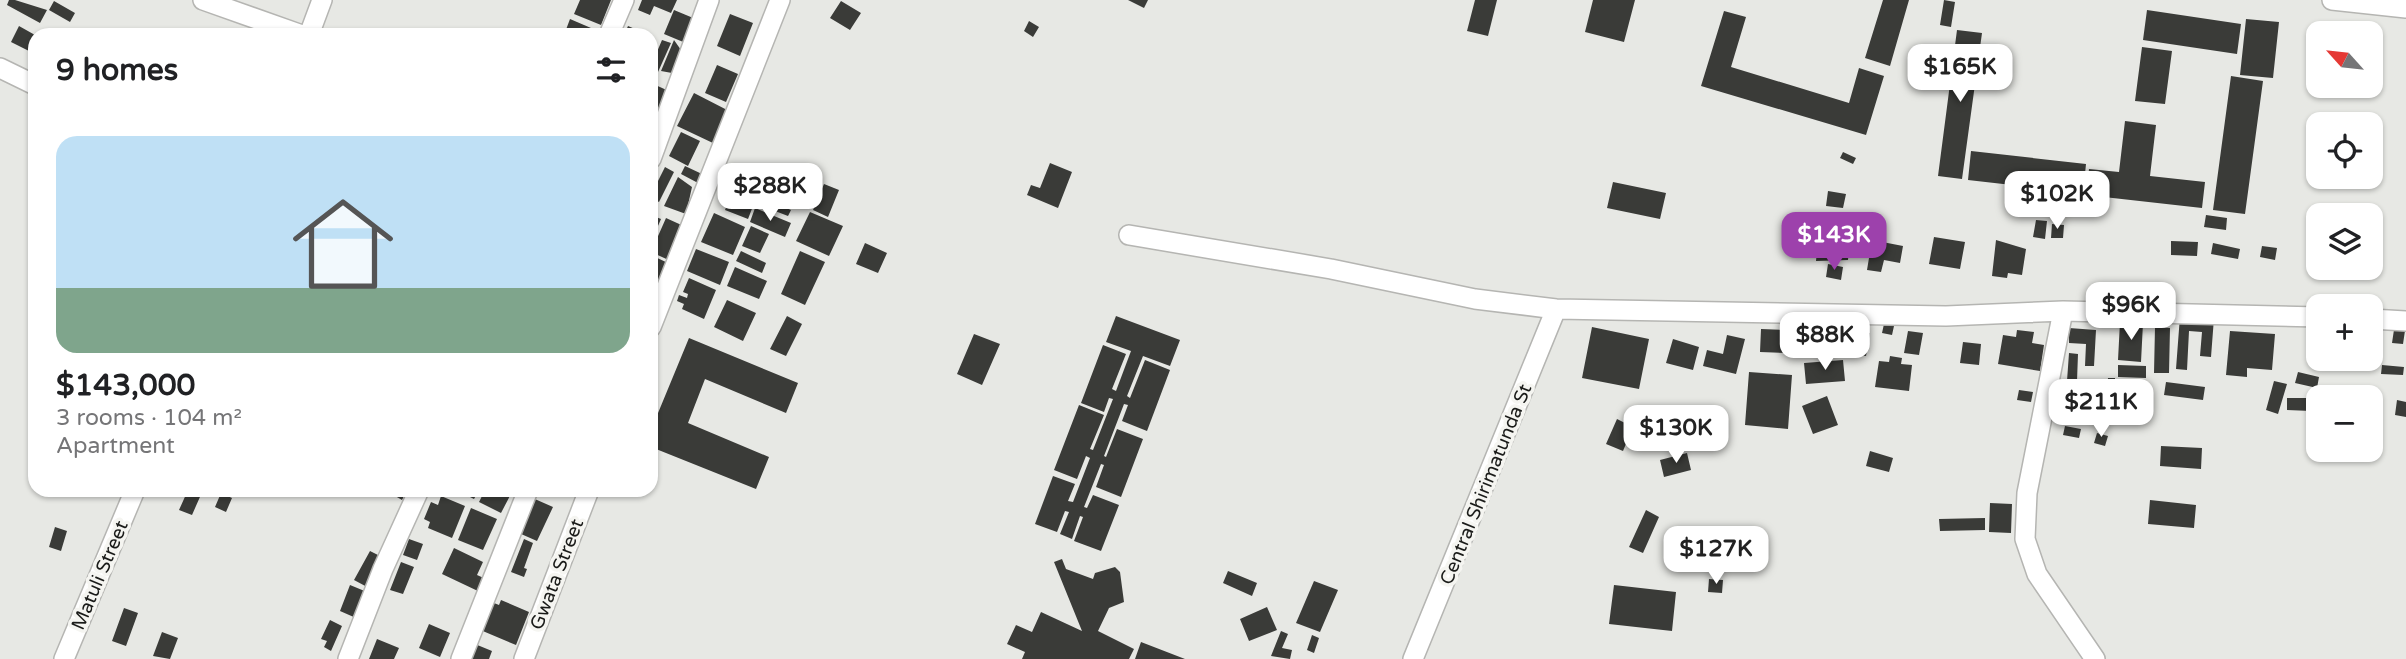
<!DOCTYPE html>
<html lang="en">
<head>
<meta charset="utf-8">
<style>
	:root { --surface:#fff; --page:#f2f2f2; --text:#202124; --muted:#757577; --accent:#9d41ac }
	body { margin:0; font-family:"Varela Round",sans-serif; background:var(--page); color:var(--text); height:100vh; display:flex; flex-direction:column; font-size:26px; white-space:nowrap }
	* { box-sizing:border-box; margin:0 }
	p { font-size:23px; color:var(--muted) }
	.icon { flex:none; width:38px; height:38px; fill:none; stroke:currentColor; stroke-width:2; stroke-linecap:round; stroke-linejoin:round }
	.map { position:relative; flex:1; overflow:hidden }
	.drawer { position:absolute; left:28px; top:28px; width:630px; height:469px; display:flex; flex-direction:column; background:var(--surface); border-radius:21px; box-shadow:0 2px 5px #0004 }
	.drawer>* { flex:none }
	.needle { width:46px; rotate:297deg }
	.buttons { position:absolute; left:2306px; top:21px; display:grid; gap:14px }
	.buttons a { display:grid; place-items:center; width:77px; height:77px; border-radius:14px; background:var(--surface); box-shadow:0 2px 5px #0004; font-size:35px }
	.price { position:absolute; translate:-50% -60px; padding:0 16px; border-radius:14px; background:#fff; color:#222; font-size:23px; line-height:46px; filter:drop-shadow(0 2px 4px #0008) }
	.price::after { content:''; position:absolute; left:50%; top:42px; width:21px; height:16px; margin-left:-10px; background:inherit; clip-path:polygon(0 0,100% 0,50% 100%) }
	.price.active { background:var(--accent); color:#fff }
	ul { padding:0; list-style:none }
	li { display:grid; align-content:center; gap:14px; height:371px; padding:0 28px }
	li span { display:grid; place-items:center; height:217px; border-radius:21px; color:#555 }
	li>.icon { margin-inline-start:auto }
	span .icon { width:126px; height:126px; fill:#fffc; stroke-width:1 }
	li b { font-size:30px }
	h2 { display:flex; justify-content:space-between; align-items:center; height:84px; padding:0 28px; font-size:30px }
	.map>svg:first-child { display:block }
	.building { fill:#3a3b38 }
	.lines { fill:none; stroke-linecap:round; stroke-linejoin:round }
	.street-casing { stroke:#b5b5b2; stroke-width:22 }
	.street { stroke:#fff; stroke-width:19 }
	.labels { text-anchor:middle; stroke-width:7; stroke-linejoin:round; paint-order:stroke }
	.street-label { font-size:19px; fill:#1a1b19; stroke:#f5f5f1 }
</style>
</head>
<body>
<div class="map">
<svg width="2406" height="659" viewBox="0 0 2406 659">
	<rect width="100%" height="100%" fill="#e7e8e4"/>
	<!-- building -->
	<path class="building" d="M9 0H15L47 10 40 23 7 5Z
		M580 0H611L601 25 574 14Z
		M642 0H677L671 13 654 6 650 15 638 10Z
		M1128 0H1148L1144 8Z
		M1475 0H1497L1488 36 1467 31Z
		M1593 0H1635L1624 42 1585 32Z
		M1883 0H1909L1890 66 1865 58Z
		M1944 0 1955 2 1951 27 1940 25Z
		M54 1 75 13 70 22 49 10Z
		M841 1 861 13 850 30 830 18Z
		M674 10 698 20 688 44 664 34Z
		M2147 10 2241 24 2237 54 2143 40Z
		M1724 11 1746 17 1731 67 1849 103 1859 68 1884 76 1866 135 1701 86Z
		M730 14 753 23 740 56 717 46Z
		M570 19 598 31 597 35H564Z
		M2246 19 2279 22 2273 78 2240 75Z
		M1029 21 1039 27 1033 37 1024 31Z
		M19 26 35 35V54L11 42Z
		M628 26 649 35H624Z
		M1957 30 1982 33 1962 179 1938 176Z
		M662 40 671 43 658 72 651 66Z
		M674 40 681 50 672 73 661 71Z
		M2142 47 2172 51 2165 104 2135 101Z
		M717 65 738 74 726 102 705 93Z
		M2231 76 2263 81 2245 214 2213 210Z
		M651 83 671 92 661 116 651 112Z
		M694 93 731 112 715 144 677 126Z
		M2125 121 2156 125 2150 176 2205 182 2202 208 2086 195 2089 169 2119 172Z
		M681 132 700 141 688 166 669 156Z
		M1971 151 2086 164 2083 193 1968 180Z
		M1843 152 1856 158 1853 164 1840 158Z
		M1050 163 1072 172 1058 208 1027 195 1031 185 1040 188Z
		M685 166 702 174 698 183 681 174Z
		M665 167 674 172 659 202 651 198V195Z
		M768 168 806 182 797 206 760 192Z
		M678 177 692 187 686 214 664 206Z
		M729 181 758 193 748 219 725 210 730 197 724 195Z
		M1613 182 1666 193 1660 219 1607 208Z
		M824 184 839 190 828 217 813 210Z
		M1828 191 1846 194 1843 208 1826 206Z
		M772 202 791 210 788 216 770 209Z
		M755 208 791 223 785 237 750 222Z
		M810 212 843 226 829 256 796 241Z
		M714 213 745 227 733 255 701 242Z
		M651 215 661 219 651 242Z
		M2206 215 2227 218 2226 230 2204 227Z
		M666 218 688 228 673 262 651 252Z
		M2036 220 2047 221 2045 239 2033 237Z
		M2052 224 2064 225 2063 238H2051Z
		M751 226 769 234 760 253 742 246Z
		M1819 231 1850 237 1848 260 1816 261Z
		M1934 237 1965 242 1960 269 1929 264Z
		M1872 240 1903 246 1900 263 1884 260 1881 272 1867 270Z
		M1996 240 2026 249 2022 275 2008 273 2007 278 1992 276Z
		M2171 241 2198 242 2197 256 2171 255Z
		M865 243 887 253 878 273 856 264Z
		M2213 243 2240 249 2238 259 2211 254Z
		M2262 246 2277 248 2275 260 2260 257Z
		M696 249 729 262 720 285 687 271Z
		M741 251 766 263 762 273 736 261Z
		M800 251 825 262 805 305 781 294Z
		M651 255 670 264 656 294 651 291Z
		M1828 264 1843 267 1841 280 1826 277Z
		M735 267 767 281 759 299 727 286Z
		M689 278 716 290 704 319 682 309 684 304 677 301 679 295 687 298 688 294 683 292Z
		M727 300 756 313 743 341 714 327Z
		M787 316 802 324 786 356 770 349Z
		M1116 316 1180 340 1170 366 1143 356 1127 396 1130 398 1145 360 1170 370 1147 431 1122 421 1128 405 1124 404 1104 456 1106 457 1117 429 1143 439 1121 497 1096 487 1104 465 1101 464 1084 507 1087 508 1093 495 1119 505 1101 551 1074 541 1083 517 1080 516 1072 539 1060 534 1069 512 1065 511 1057 532 1035 524 1053 476 1075 484 1068 501 1073 502 1090 458 1086 456 1077 479 1054 470 1079 405 1104 415 1090 449 1093 450 1113 399 1109 398 1104 412 1081 403 1103 345 1126 354 1112 389 1116 391 1131 351 1106 342Z
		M2180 316 2214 318 2211 357 2200 356 2202 332 2189 331 2187 370 2176 369Z
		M1817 319 1832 320 1830 343 1815 342Z
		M2120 322 2143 323 2141 362 2118 360Z
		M2315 323 2319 324V338L2314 353 2306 350Z
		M2395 323 2406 324 2403 344 2392 343Z
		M1884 324 1894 326 1892 335 1882 333Z
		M1592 327 1649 339 1639 389 1582 378Z
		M2155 327 2170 328 2169 373H2154Z
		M2069 328 2096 330 2094 366H2085L2086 344 2069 343Z
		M1761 329 1788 330 1787 353 1760 352Z
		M2017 330 2034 332 2032 343 2044 345 2040 371 1998 364 2003 335 2016 337Z
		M1855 331 1870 333 1866 356 1851 354Z
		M1908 331 1923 333 1919 355 1904 353Z
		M2230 331 2275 334 2272 370 2247 368V377L2226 375Z
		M974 334 1000 344 982 385 957 374Z
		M1727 335 1745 339 1736 374 1703 366 1707 350 1723 354Z
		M689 338 798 383 786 413 705 379 688 423 769 457 756 489 651 447V430Z
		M2371 338 2378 340 2372 363 2363 360 2371 359Z
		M1673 339 1699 347 1693 370 1666 363Z
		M1963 342 1981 344 1979 365 1960 363Z
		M2069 353 2078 354 2077 381H2067Z
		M1890 356 1902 358 1901 364 1912 365 1909 391 1875 387 1879 361 1889 362Z
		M1843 360 1845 381 1806 384 1804 363Z
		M2118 365 2146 366V378L2118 377Z
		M2382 365 2404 367 2403 375 2381 374Z
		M1749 372 1792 375 1788 429 1745 425Z
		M2298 372 2319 377 2317 388 2295 383Z
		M2108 378H2115V392H2107Z
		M2080 379 2104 380 2103 399 2079 397Z
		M2274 381 2287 384 2278 414 2266 410Z
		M2166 382 2205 387 2203 400 2164 395Z
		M2340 386 2341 397H2322L2321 389Z
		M2019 390 2033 392 2031 402 2017 400Z
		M1827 396 1838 425 1813 434 1802 406Z
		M2287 398H2311V411L2287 410Z
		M2397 400 2406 402V417L2395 415Z
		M2109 402 2148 408 2147 416 2108 410Z
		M2085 403 2094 406 2091 416 2083 414Z
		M1617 419 1633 427 1623 451 1606 444Z
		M2065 426 2081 429 2079 438 2063 435Z
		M2097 433 2108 436 2105 446 2094 443Z
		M2161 446 2202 448 2201 469 2160 466Z
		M1870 451 1893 458 1889 472 1866 466Z
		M1687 453 1691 470 1664 477 1660 460Z
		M188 490H203L192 515 179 510Z
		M385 490H407L402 500Z
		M466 490H479L474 499 464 494Z
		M485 490H513L501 513 479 502Z
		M221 493 232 498 226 512 215 507Z
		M441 496 465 506 452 538 428 528 430 522 424 519 431 502 438 505Z
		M528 496 553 507 537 541 512 530Z
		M2150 500 2196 505 2194 528 2148 524Z
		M1990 503 2012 504 2011 533 1989 532Z
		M471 508 497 519 483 550 458 540Z
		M1646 510 1659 517 1643 553 1629 547Z
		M1985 518V530L1940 531 1939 519Z
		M55 527 67 531 61 551 49 547Z
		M1720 536H1730V551H1721Z
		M409 539 423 544 417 560 403 555Z
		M524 539 533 543 524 568 527 569 524 577 511 572Z
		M1689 544 1697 545 1695 558 1687 557Z
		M1707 545 1716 546 1714 561 1705 559Z
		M454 548 483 562 477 575 486 579 480 592 442 574Z
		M370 551 384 558 369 588 354 580Z
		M1062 559 1066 569 1093 579 1095 573 1115 567 1120 572 1124 602 1109 608 1098 631 1134 649 1129 659H1022L1025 652 1007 644 1016 625 1032 632 1041 612 1082 631 1054 562Z
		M401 562 414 567 403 594 390 590Z
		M1228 571 1257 583 1252 596 1223 583Z
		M1709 579 1723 580 1722 593 1708 592Z
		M1314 581 1338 590 1320 632 1296 623Z
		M350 585 367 592 356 618 340 611Z
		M1614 585 1676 592 1672 631 1609 624Z
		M501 600 529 612 516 645 478 629 489 601 499 605Z
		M1267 607 1277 630 1249 641 1240 619Z
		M124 608 138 613 126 646 112 641Z
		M330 620 342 626 331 651 324 647 327 641 321 639Z
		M429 624 450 633 440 657 419 648Z
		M1281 631 1288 634 1282 648 1292 650 1290 659 1271 656Z
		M162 632 178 638 170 659 153 656Z
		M1312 635 1319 638 1314 653 1307 650Z
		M377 639 399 648 394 659H369Z
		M470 642 492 651 489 659H463Z
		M1141 642 1185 659H1135Z"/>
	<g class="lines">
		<defs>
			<path id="street" d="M203 0 302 35
				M2332 0 2406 8
				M309 35 322 0
				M609 35 624 0
				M0 68 35 85
				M651 159 709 0
				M1129 235 1331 269 1475 299 1556 309 1946 316 2063 311 2319 317
				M2063 311 2027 493 2025 539 2037 574 2095 659
				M2371 319 2406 321
				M651 327 780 0
				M64 659 135 490
				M348 659 383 569 419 490
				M461 659 528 490
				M524 659 589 490
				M1413 659 1556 309"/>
		</defs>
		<!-- street casing -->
		<use href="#street" class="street-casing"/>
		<!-- street -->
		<use href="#street" class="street"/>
	</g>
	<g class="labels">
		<!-- street labels -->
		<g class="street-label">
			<text transform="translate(1485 484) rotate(-68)" y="7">Central Shirimatunda St</text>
			<text transform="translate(556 574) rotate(-69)" y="7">Gwata Street</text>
			<text transform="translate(99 575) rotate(-67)" y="7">Matuli Street</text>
		</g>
	</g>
</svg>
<div class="buttons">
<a><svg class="needle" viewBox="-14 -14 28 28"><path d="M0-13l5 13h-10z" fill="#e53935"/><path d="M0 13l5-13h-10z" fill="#757577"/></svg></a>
<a><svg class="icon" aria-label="locate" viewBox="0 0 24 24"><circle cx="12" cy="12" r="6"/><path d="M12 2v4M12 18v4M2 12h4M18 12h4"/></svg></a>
<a><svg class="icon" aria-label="layers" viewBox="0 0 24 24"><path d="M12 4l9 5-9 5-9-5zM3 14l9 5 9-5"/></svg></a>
<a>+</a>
<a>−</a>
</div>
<b class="price" style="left:1960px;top:104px">$165K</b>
<b class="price" style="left:770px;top:223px">$288K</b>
<b class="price" style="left:2057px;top:231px">$102K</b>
<b class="price active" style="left:1834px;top:272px">$143K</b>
<b class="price" style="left:2131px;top:342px">$96K</b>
<b class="price" style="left:1825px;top:372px">$88K</b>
<b class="price" style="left:2101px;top:439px">$211K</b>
<b class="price" style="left:1676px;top:465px">$130K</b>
<b class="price" style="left:1716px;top:586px">$127K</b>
<section class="drawer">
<h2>9 homes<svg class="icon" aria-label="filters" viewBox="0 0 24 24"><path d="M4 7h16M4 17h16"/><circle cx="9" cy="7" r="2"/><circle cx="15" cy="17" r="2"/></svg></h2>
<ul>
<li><span style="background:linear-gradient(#bfe0f5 70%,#7fa58c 0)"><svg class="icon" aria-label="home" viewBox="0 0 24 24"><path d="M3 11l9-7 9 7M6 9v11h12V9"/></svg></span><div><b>$143,000</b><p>3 rooms · 104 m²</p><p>Apartment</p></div></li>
</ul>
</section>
</div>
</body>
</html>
